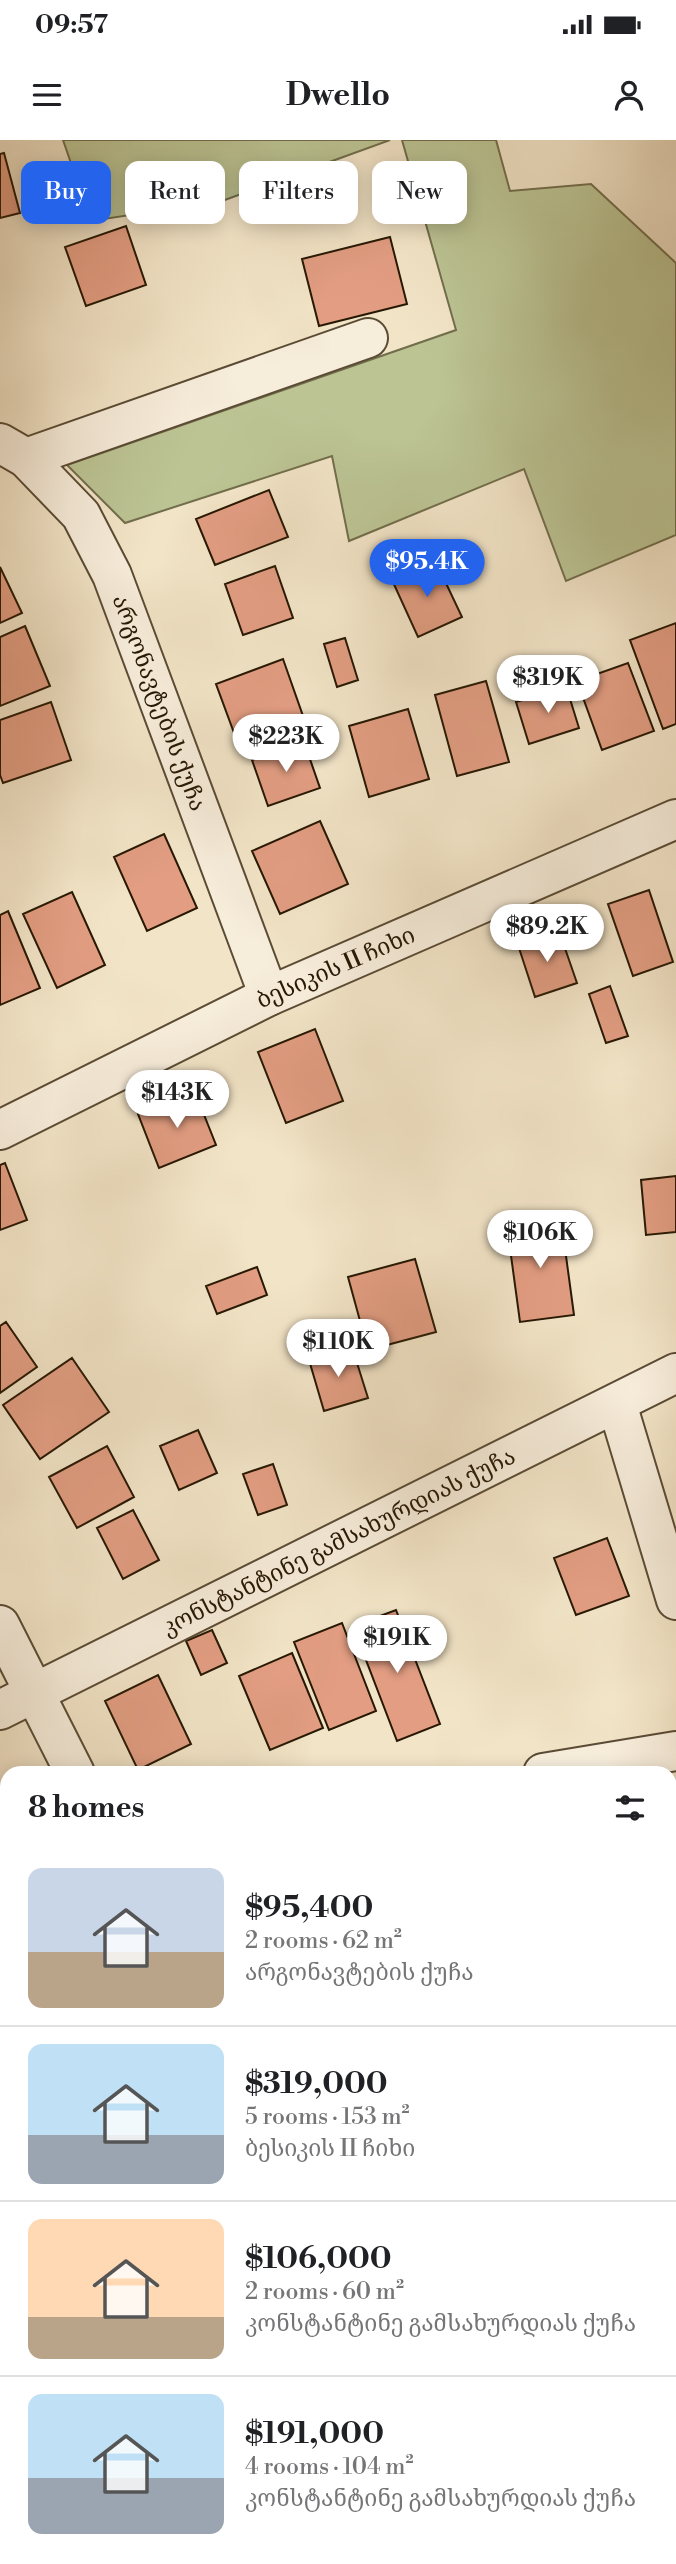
<!DOCTYPE html>
<html lang="en">
<head>
<meta charset="utf-8">
<style>
	:root { --surface:#fff; --page:#f6f6f6; --text:#202124; --muted:#757577; --line:#e0e0e0; --accent:#2563eb }
	body { margin:0; font-family:"Libre Bodoni","Noto Serif Georgian",serif; background:var(--page); color:var(--text); height:100vh; display:flex; flex-direction:column; font-size:26px; white-space:nowrap }
	* { box-sizing:border-box; margin:0 }
	p { font-size:23px; color:var(--muted) }
	.icon { flex:none; width:38px; height:38px; fill:none; stroke:currentColor; stroke-width:2; stroke-linecap:round; stroke-linejoin:round }
	.map { position:relative; flex:1; overflow:hidden }
	.details { position:absolute; left:0px; top:1626px; width:677px; height:800px; display:flex; flex-direction:column; background:var(--surface); border-radius:21px 21px 0 0; box-shadow:0 4px 18px #0003 }
	.details>* { flex:none }
	.banner { position:absolute; left:21px; top:21px; width:635px; height:63px; display:flex; gap:14px }
	.price { position:absolute; translate:-50% -60px; padding:0 16px; border-radius:24px; background:#fff; color:#222; font-size:23px; line-height:46px; filter:drop-shadow(0 2px 4px #0008) }
	.price::after { content:''; position:absolute; left:50%; top:42px; width:21px; height:16px; margin-left:-10px; background:inherit; clip-path:polygon(0 0,100% 0,50% 100%) }
	.price.active { background:var(--accent); color:#fff }
	ul { padding:0; list-style:none }
	li { display:flex; align-items:center; gap:21px; height:175px; padding:0 28px }
	li+li { border-top:2px solid var(--line) }
	li span { display:grid; place-items:center; flex:none; width:196px; height:140px; border-radius:14px; color:#555 }
	li>.icon { margin-inline-start:auto }
	span .icon { width:84px; height:84px; fill:#fffc; stroke-width:1 }
	li b { font-size:30px }
	h2 { display:flex; justify-content:space-between; align-items:center; height:84px; padding:0 28px; font-size:30px }
	.chip { padding:0 24px; border-radius:14px; background:var(--surface); box-shadow:0 4px 18px #0003; font-size:24px; line-height:63px }
	.chip.active { background:var(--accent); color:#fff }
	.status { display:flex; justify-content:space-between; align-items:center; height:49px; padding:0 35px; background:var(--surface); direction:ltr }
	.status svg { height:19px; fill:currentColor }
	header { display:flex; justify-content:space-between; align-items:center; height:91px; padding:0 28px; background:var(--surface); font-size:32px; font-weight:700 }
	.map>svg:first-child { display:block }
	.green { fill:#bcc494; stroke:#726e4c; stroke-width:2 }
	.building { fill:#e29d82; stroke:#271803; stroke-width:2 }
	.lines { fill:none; stroke-linecap:round; stroke-linejoin:round }
	.minor-casing { stroke:#5a4b34; stroke-width:42 }
	.minor { stroke:#f7eddb; stroke-width:38 }
	.labels { text-anchor:middle; stroke-width:5; stroke-linejoin:round; paint-order:stroke }
	.street-label { font-size:23px; fill:#271803; stroke:#f7eddb }
</style>
</head>
<body>
<div class="status"><b>09:57</b><svg viewBox="0 0 49 12"><path d="M0 12V9h3v3zM5 12V6h3v6zM10 12V3h3v9zM15 12V0h3v12zM26 1h20v11H26zM47 4h2v5h-2z"/></svg></div>
<header><svg class="icon" aria-label="menu" viewBox="0 0 24 24"><path d="M4 6h16M4 12h16M4 18h16"/></svg>Dwello<svg class="icon" aria-label="person" viewBox="0 0 24 24"><circle cx="12" cy="8" r="4"/><path d="M4 21q1-7 8-7t8 7"/></svg></header>
<div class="map">
<svg width="676" height="2424" viewBox="0 0 676 2424">
	<rect width="100%" height="100%" fill="#f2e4c7"/>
	<filter id="stains"><feTurbulence type="fractalNoise" baseFrequency=".00286" numOctaves="4"/><feColorMatrix values="0 0 0 0 .2 0 0 0 0 .09 0 0 0 0 .02 0 0 0 .5 -.17"/></filter>
	<radialGradient id="worn" r=".72"><stop offset=".6" stop-color="#630" stop-opacity="0"/><stop offset="1" stop-color="#630" stop-opacity=".3"/></radialGradient>
	<!-- green -->
	<path class="green" d="M63 0H390L222 61 91 81Z
		M402 0H496L510 51 591 44 676 123V395L566 441 524 329 349 401 332 316 125 383 67 325 456 190Z"/>
	<!-- building -->
	<path class="building" d="M4 13 20 73 0 78V14Z
		M126 86 146 145 86 166 65 107Z
		M390 97 407 164 319 186 302 119Z
		M269 350 288 397 215 425 196 379Z
		M435 420 462 477 418 497 392 440Z
		M275 426 293 478 243 495 225 444Z
		M0 427 22 473 0 483Z
		M676 483V584L663 589 630 500Z
		M25 486 50 546 0 566V497Z
		M345 498 358 540 337 547 324 504Z
		M283 519 303 576 237 601 216 544Z
		M628 523 654 591 602 610 577 541Z
		M486 541 509 622 457 636 435 555Z
		M566 546 579 588 529 604 516 562Z
		M51 562 71 620 3 643 0 635V580Z
		M408 569 429 639 369 657 349 586Z
		M304 602 320 648 268 666 252 620Z
		M320 681 348 744 280 774 252 711Z
		M164 694 197 768 147 791 114 717Z
		M649 750 673 822 633 836 608 764Z
		M72 752 105 825 57 848 23 774Z
		M8 771 40 848 0 865V775Z
		M559 791 577 843 535 857 518 805Z
		M610 846 628 896 606 903 589 854Z
		M315 889 343 961 286 983 258 912Z
		M195 952 216 1005 159 1028 138 974Z
		M5 1023 27 1080 0 1090V1025Z
		M676 1036V1092L646 1095 641 1040Z
		M561 1079 574 1175 520 1182 507 1086Z
		M415 1119 436 1192 368 1210 348 1137Z
		M257 1127 267 1155 217 1174 206 1146Z
		M6 1182 37 1227 0 1253V1186Z
		M352 1207 368 1258 324 1271 309 1220Z
		M72 1218 109 1272 40 1319 3 1265Z
		M198 1290 217 1333 179 1350 160 1306Z
		M107 1306 134 1357 77 1388 49 1337Z
		M273 1324 287 1365 258 1375 243 1334Z
		M133 1370 159 1420 123 1439 97 1388Z
		M607 1398 629 1456 576 1475 554 1418Z
		M396 1470 440 1584 397 1601 353 1486Z
		M342 1483 376 1571 329 1590 294 1502Z
		M212 1490 227 1523 201 1535 186 1501Z
		M292 1513 323 1588 270 1610 239 1536Z
		M158 1535 191 1604 138 1630 105 1561Z
		M7 1676V1705L0 1694V1681Z
		M0 1698 7 1713V1785L0 1788Z
		M676 1926V1975L670 1976V1927Z
		M7 1949V2010L0 1994V1952Z
		M676 1987V2045L670 2046V1988Z
		M66 2418 68 2424H52L64 2418Z
		M93 2418H150L153 2424H96Z
		M165 2418H234L237 2424H167Z
		M471 2418H511L512 2420 504 2424H473Z"/>
	<g class="lines">
		<defs>
			<g id="minor">
				<path id="s1" d="M0 303 26 318 81 375 112 435 269 856"/>
				<path d="M26 318 368 198"/>
				<path id="s2" d="M0 990 269 856 676 679"/>
				<path d="M617 1264 676 1460"/>
				<path d="M0 1485 75 1633"/>
				<path id="s3" d="M0 1570 676 1233"/>
				<path d="M543 1633 676 1611"/>
				<path d="M0 2104 7 2101"/>
				<path d="M670 2112 676 2110"/>
				<path d="M0 2391 7 2388"/>
			</g>
		</defs>
		<!-- minor casing -->
		<use href="#minor" class="minor-casing"/>
		<!-- minor -->
		<use href="#minor" class="minor"/>
	</g>
	<g class="labels">
		<!-- street labels -->
		<g class="street-label">
			<text dy="8" stroke="none"><textPath href="#s1" startOffset="313">არგონავტების ქუჩა</textPath></text>
			<text dy="8" stroke="none"><textPath href="#s2" startOffset="373">ბესიკის II ჩიხი</textPath></text>
			<text dy="8" stroke="none"><textPath href="#s3" startOffset="378">კონსტანტინე გამსახურდიას ქუჩა</textPath></text>
		</g>
	</g>
	<rect width="100%" height="100%" filter="url(#stains)"/>
	<rect width="100%" height="100%" fill="url(#worn)"/>
</svg>
<b class="price active" style="left:427px;top:459px">$95.4K</b>
<b class="price" style="left:548px;top:575px">$319K</b>
<b class="price" style="left:286px;top:634px">$223K</b>
<b class="price" style="left:547px;top:824px">$89.2K</b>
<b class="price" style="left:177px;top:990px">$143K</b>
<b class="price" style="left:540px;top:1130px">$106K</b>
<b class="price" style="left:338px;top:1239px">$110K</b>
<b class="price" style="left:397px;top:1535px">$191K</b>
<div class="banner">
<a class="chip active">Buy</a>
<a class="chip">Rent</a>
<a class="chip">Filters</a>
<a class="chip">New</a>
</div>
<section class="details">
<h2>8 homes<svg class="icon" aria-label="filters" viewBox="0 0 24 24"><path d="M4 7h16M4 17h16"/><circle cx="9" cy="7" r="2"/><circle cx="15" cy="17" r="2"/></svg></h2>
<ul>
<li><span style="background:linear-gradient(#c9d6e8 60%,#b9a48a 0)"><svg class="icon" aria-label="home" viewBox="0 0 24 24"><path d="M3 11l9-7 9 7M6 9v11h12V9"/></svg></span><div><b>$95,400</b><p>2 rooms · 62 m²</p><p>არგონავტების ქუჩა</p></div></li>
<li><span style="background:linear-gradient(#bfe0f5 65%,#9aa5b1 0)"><svg class="icon" aria-label="home" viewBox="0 0 24 24"><path d="M3 11l9-7 9 7M6 9v11h12V9"/></svg></span><div><b>$319,000</b><p>5 rooms · 153 m²</p><p>ბესიკის II ჩიხი</p></div></li>
<li><span style="background:linear-gradient(#ffd9b3 70%,#b9a48a 0)"><svg class="icon" aria-label="home" viewBox="0 0 24 24"><path d="M3 11l9-7 9 7M6 9v11h12V9"/></svg></span><div><b>$106,000</b><p>2 rooms · 60 m²</p><p>კონსტანტინე გამსახურდიას ქუჩა</p></div></li>
<li><span style="background:linear-gradient(#bfe0f5 60%,#9aa5b1 0)"><svg class="icon" aria-label="home" viewBox="0 0 24 24"><path d="M3 11l9-7 9 7M6 9v11h12V9"/></svg></span><div><b>$191,000</b><p>4 rooms · 104 m²</p><p>კონსტანტინე გამსახურდიას ქუჩა</p></div></li>
</ul>
</section>
</div>
</body>
</html>
